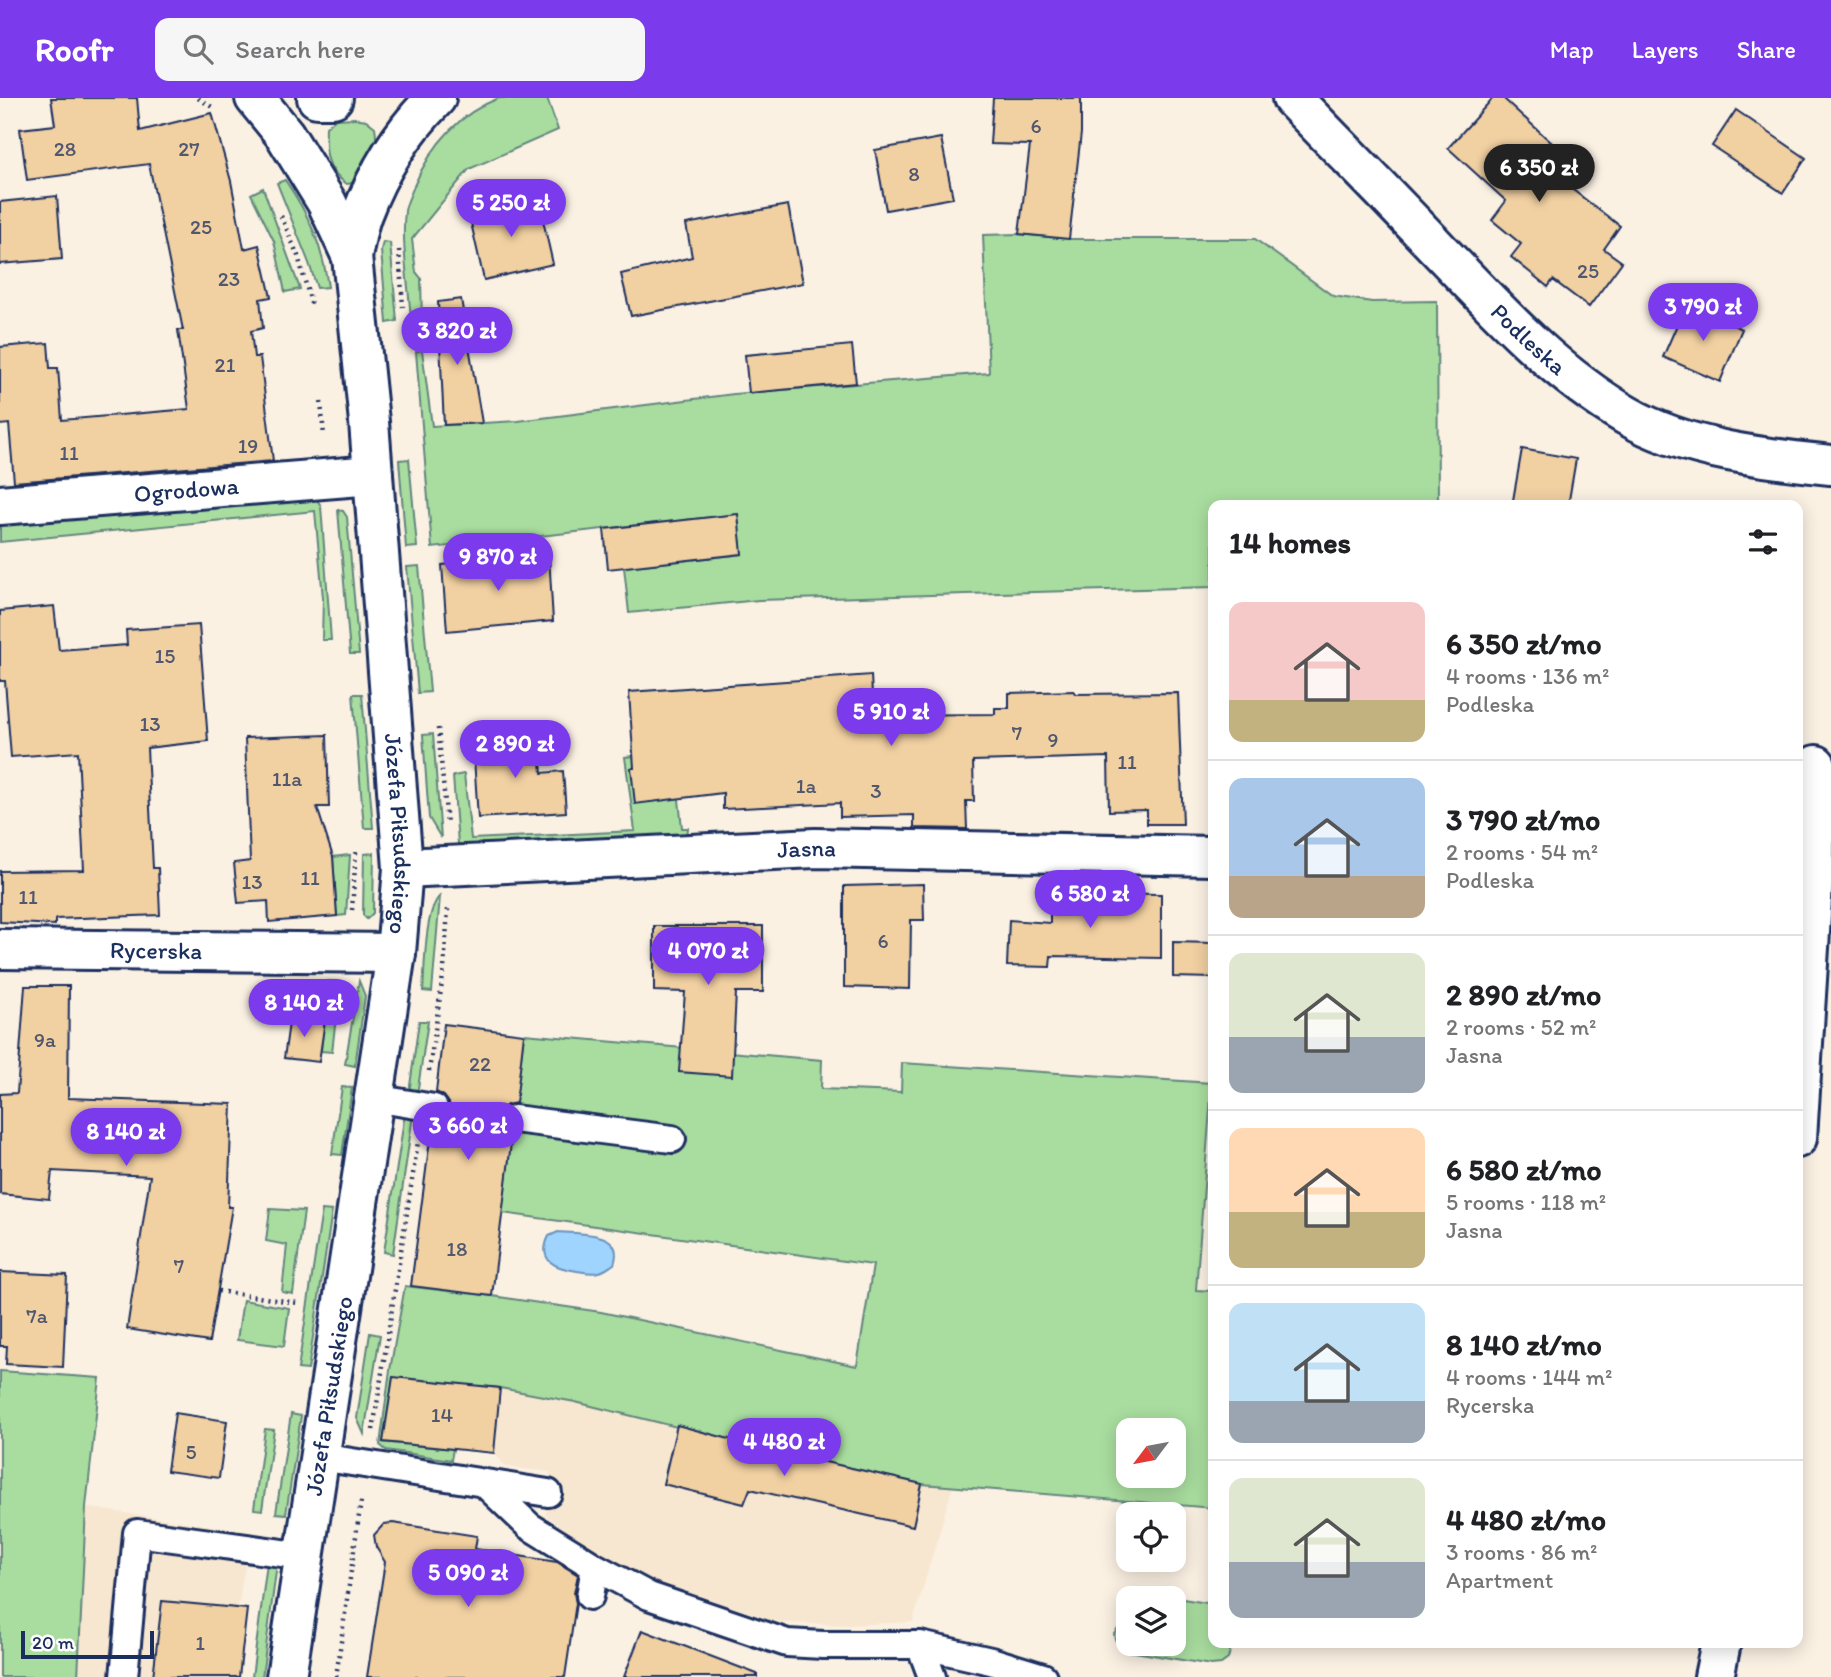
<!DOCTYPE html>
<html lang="en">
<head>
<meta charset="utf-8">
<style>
	:root { --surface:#fff; --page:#f6f6f6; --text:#202124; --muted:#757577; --line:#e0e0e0; --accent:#7c3aed }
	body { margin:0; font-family:Itim,sans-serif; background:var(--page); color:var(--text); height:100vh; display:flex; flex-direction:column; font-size:26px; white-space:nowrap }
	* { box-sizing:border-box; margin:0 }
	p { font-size:23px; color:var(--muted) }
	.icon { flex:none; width:38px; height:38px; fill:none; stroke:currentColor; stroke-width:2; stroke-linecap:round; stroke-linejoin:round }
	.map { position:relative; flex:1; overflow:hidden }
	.sheet { position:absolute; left:1208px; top:402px; width:595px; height:1148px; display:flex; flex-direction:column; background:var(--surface); border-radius:14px; box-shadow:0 4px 18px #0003 }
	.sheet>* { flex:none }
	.needle { width:46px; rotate:238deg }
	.fabs { position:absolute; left:1116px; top:1320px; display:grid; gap:14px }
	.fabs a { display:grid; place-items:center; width:70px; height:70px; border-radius:14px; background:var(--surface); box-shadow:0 4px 18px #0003; font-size:35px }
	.scale { position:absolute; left:21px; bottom:18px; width:133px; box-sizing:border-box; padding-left:7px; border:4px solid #1b2f5e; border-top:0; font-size:19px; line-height:24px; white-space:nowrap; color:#1b2f5e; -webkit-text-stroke:5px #fff; paint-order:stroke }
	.price { position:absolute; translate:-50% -60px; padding:0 16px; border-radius:24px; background:var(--accent); color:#fff; font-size:23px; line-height:46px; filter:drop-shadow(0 2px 4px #0008) }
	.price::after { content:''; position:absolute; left:50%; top:42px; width:21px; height:16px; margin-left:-10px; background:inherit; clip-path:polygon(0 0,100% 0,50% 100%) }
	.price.active { background:#222; color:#fff }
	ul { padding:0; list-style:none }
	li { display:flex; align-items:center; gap:21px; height:175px; padding:0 21px }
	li+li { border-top:2px solid var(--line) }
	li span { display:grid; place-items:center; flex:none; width:196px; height:140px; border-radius:14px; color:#555 }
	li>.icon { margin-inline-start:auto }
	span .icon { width:84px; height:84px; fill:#fffc; stroke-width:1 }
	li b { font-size:30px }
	h2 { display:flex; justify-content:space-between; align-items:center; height:84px; padding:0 21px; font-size:30px }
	header { display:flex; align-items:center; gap:42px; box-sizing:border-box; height:98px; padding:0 35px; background:var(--accent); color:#fff }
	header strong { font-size:33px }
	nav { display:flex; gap:38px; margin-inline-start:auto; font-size:24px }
	.search { width:490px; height:63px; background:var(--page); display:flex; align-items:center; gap:18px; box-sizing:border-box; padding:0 24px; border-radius:14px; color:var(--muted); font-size:26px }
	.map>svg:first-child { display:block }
	.built { fill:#f8e7d0 }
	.green { fill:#a9dd9f; stroke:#62867e; stroke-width:2; fill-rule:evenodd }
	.water { fill:#9ed4fd; stroke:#6a92bd; stroke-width:2 }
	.building { fill:#f1d0a2; stroke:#1b2f5e; stroke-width:2 }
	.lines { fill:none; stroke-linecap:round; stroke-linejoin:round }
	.lane-casing { stroke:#1b2f5e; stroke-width:32 }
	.street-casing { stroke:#1b2f5e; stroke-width:44 }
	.secondary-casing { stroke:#1b2f5e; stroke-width:44 }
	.path { stroke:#1b2f5e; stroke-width:4.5; stroke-dasharray:2 5; stroke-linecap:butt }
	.lane { stroke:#fff; stroke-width:26 }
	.street { stroke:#fff; stroke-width:38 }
	.secondary { stroke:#fff; stroke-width:38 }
	.labels { text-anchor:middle; stroke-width:6; stroke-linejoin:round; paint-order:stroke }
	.number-label { font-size:21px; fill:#50576f }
	.street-label { font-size:24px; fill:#1b2f5e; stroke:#fff }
</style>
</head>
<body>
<header>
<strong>Roofr</strong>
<div class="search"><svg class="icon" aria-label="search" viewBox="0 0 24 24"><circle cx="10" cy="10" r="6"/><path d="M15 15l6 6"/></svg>Search here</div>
<nav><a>Map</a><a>Layers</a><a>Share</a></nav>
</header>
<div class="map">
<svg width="1831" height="1579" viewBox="0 0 1831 1579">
	<rect width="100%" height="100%" fill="#fbf1e3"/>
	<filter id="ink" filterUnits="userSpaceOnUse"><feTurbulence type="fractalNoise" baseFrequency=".0143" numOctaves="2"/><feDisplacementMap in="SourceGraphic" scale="14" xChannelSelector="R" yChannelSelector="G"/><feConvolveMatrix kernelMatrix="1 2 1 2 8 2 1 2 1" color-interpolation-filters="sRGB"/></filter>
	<g filter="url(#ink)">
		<!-- built -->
		<path class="built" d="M500 1290 575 1304 922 1386 953 1388 913 1524 849 1527 781 1525 653 1482 609 1462 545 1417 550 1374 506 1369 494 1355Z
			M86 1409 251 1434 238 1509 247 1510 239 1579H78Z"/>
		<!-- green -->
		<path class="green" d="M499 0H547L558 32 469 71 412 141 416 174 421 180 422 223 411 222C409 190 401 145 405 113 406 105 411 96 414 88 431 48 458 16 499 0Z
			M355 20 366 22 375 29C379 50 370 67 358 84L347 86C325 72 325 52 326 29L336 21Z
			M285 82C309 117 322 146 328 189L317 190 309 165 277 85Z
			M263 90 300 191 285 194 274 143 251 96Z
			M1019 136 1069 141H1255L1333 198 1372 204 1437 203 1438 408H1213V489L759 502 629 515 624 469 742 456 737 416 432 450 416 254 422 252 432 328 518 323 734 296 989 275 983 137Z
			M383 144 390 145 397 223 387 225 381 152Z
			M409 361 417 449 406 450 399 362Z
			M311 392 321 408 331 542H322L323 500 315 413 0 444V426Z
			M338 412 343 413 347 419 359 556H350Z
			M419 468 430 594 418 595 407 469Z
			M353 596H362L373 730H364Z
			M433 636 441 740 429 720 423 637Z
			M674 654 682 730H688L687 738 467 748 458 746 453 678 464 676 471 741 635 733 625 659Z
			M374 755 373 815 367 821 363 817 364 756Z
			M350 757 346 817 337 818 333 759Z
			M440 798 432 894 423 893C425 871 424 813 440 798Z
			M328 883 340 884 332 954 321 953Z
			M359 883 365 898 355 968 345 966Z
			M419 923H428L417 997 409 995Z
			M524 936 822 962 821 991 901 994 902 965 1212 985 1196 1192 1213 1193V1410L922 1386 759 1349 575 1304 500 1290 393 1280 383 1344 453 1351 451 1362 386 1352 380 1347 390 1272 405 1188 492 1198 601 1214 857 1268 873 1167 502 1115ZM1129 1332H1174V1377H1129Z
			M342 989 352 990 342 1057 332 1056Z
			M405 1015 413 1017 393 1156 384 1154Z
			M270 1111 304 1113 293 1196 282 1194 287 1147 266 1143Z
			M322 1112 332 1113 308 1272 298 1271Z
			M243 1202 289 1210 284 1248 237 1242Z
			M370 1235 380 1237 364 1336 357 1320Z
			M0 1273 100 1280 86 1409 78 1579H0Z
			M291 1316 301 1318 286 1416 276 1415Z
			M265 1331 274 1332 262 1412 254 1411Z
			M267 1465 277 1466 262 1579H252Z
			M1154 1496 1213 1506V1545H1232L1228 1561 1221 1566 1211 1567 1129 1553C1120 1548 1115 1546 1114 1536L1129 1517V1545H1174V1500H1146Z"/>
		<!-- water -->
		<path class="water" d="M558 1134C580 1136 626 1132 614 1166 609 1169 605 1173 599 1174 593 1176 584 1174 577 1173 555 1170 537 1163 549 1138Z"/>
		<!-- building -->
		<path class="building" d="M51 0H137L140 33 212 15 231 83 244 151 259 147 271 199 260 201 263 230 251 233 254 259H260L273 363 14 384 9 326 0 327V249L48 245 50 270H58L62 322 189 311 178 232H183L149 66 27 82 20 31 55 27Z
			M993 0H1081V35L1069 141 1019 136 1030 47 990 46Z
			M1493 0H1503L1553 46 1539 66 1620 128 1604 151 1622 164 1589 209 1553 182 1548 189 1511 159 1521 146 1492 122 1506 103 1448 50Z
			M1736 12 1806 60 1783 95 1712 48Z
			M941 40 953 100 886 112 875 52Z
			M57 98 62 161 0 166V104Z
			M538 100 553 166 484 182 469 116Z
			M788 107 803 185 631 218 621 176 692 159 686 126Z
			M461 201 482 325 444 327 438 204Z
			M1686 206 1742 231 1720 284 1663 259Z
			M852 247 856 285 749 295 745 257Z
			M1522 351 1576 361 1568 408H1512Z
			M738 416 742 456 608 471 604 431Z
			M549 457 553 523 447 533 442 467Z
			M54 508 59 552 127 547 126 532 199 527 208 643 147 650 153 770H158L160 817 55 821V827L0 824V773L84 772 78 654 11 659 5 583H0V513Z
			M871 577 873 617 995 616V610H1009V595L1074 593 1075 596 1178 595 1183 726H1147V712L1109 713 1108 659 973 663 974 703H966L967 731 914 730V717L840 719V705L723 711V695L635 706 631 670H634L629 594Z
			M327 637 329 709H317L333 759 337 818 269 824 268 803 238 805 234 765 250 763 245 640Z
			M539 640 542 675 563 673 566 714 478 720 473 645Z
			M923 786 924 822H911L910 891 844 889V788Z
			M1066 795 1161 796V860L1051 858 1050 869 1007 868 1009 822 1050 825V804H1066Z
			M654 828H763V894H736L732 978 679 974 685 894 654 893Z
			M1173 844 1213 845V880L1173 879Z
			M25 888H69L68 1000 232 1006 228 1109H232L209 1244 127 1231 150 1078 52 1073 49 1101 0 1096V996L17 995Z
			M290 918 325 922 319 964 284 960Z
			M444 926 524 936 516 1005 507 1007 502 1011 499 1018 500 1028 505 1034 512 1037 492 1198 411 1188 432 1026 439 1025 446 1020 450 1012 449 1005 444 998 436 994Z
			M0 1174 67 1177 63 1269 6 1266 7 1248H0Z
			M393 1279 500 1290 494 1355 383 1344Z
			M175 1315 227 1323 219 1380 167 1373Z
			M677 1327 759 1349 922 1386 913 1428 750 1391 744 1406 663 1386Z
			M393 1425 477 1438 475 1451 557 1464 578 1477 574 1495 576 1505 565 1579H367L385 1464 376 1449 374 1437 384 1426Z
			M162 1503 247 1511 239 1579H153Z
			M642 1532 757 1576V1579H624Z"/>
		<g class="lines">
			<defs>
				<path id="lane" d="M374 1000 434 1010
					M514 1021 672 1041
					M320 1359 548 1395
					M484 1385 529 1428 595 1469 649 1498 787 1545 823 1547H920L991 1563 1043 1579
					M590 1498 595 1469
					M920 1547 932 1579
					M124 1579 137 1435 304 1458"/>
				<g id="street">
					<path d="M317 0H333"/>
					<path id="s1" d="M1292 0C1341 51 1391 101 1440 153 1497 212 1554 275 1626 317 1686 352 1763 360 1831 367"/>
					<path d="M352 159C355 145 357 129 362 116 378 73 404 32 436 0"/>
					<path id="s2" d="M0 407 373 377"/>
					<path id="s3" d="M403 770 815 750 1213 758"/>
					<path id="s4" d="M0 851 396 855"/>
					<path d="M1797 1040 1814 770 1816 667"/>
					<path d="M1714 1579 1721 1545"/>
				</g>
				<g id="secondary">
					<path id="s5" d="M255 0 285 37 327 105 352 159 369 324 403 770 396 855 286 1579"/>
				</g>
			</defs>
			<!-- lane casing -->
			<use href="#lane" class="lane-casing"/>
			<!-- street casing -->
			<use href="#street" class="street-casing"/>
			<!-- secondary casing -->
			<use href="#secondary" class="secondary-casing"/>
			<!-- path -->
			<path class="path" d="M198 0 215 11
				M281 118 298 158 312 209
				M399 152 403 209
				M321 304 324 338
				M438 630 447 726
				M352 812 356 754
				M429 973 444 871 448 811
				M218 1193 298 1205
				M373 1332 418 1044
				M336 1579 361 1403"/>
			<!-- lane -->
			<use href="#lane" class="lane"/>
			<!-- street -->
			<use href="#street" class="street"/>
			<!-- secondary -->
			<use href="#secondary" class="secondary"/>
		</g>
	</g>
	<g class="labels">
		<!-- number labels -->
		<g class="number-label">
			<text x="1036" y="35">6</text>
			<text x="65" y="58">28</text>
			<text x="189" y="58">27</text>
			<text x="914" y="83">8</text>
			<text x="201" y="136">25</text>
			<text x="1588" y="180">25</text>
			<text x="229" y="188">23</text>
			<text x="225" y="274">21</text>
			<text x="248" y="355">19</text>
			<text x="69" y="362">11</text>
			<text x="165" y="565">15</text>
			<text x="150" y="633">13</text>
			<text x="1017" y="642">7</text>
			<text x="1053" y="649">9</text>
			<text x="1127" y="671">11</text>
			<text x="287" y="688">11a</text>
			<text x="806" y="695">1a</text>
			<text x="876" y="700">3</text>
			<text x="310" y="787">11</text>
			<text x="252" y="791">13</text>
			<text x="28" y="806">11</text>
			<text x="883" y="850">6</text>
			<text x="45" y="949">9a</text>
			<text x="480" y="973">22</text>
			<text x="457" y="1158">18</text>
			<text x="179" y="1175">7</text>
			<text x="37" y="1225">7a</text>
			<text x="442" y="1324">14</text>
			<text x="191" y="1361">5</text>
			<text x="200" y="1552">1</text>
		</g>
		<!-- street labels -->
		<g class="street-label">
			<text dy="8" stroke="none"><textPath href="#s1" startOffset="338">Podleska</textPath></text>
			<text dy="8" stroke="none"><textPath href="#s2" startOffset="187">Ogrodowa</textPath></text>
			<text dy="8" stroke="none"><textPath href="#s5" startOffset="766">Józefa Piłsudskiego</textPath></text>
			<text dy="8" stroke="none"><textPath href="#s3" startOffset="404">Jasna</textPath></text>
			<text dy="8" stroke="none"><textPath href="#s4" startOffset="156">Rycerska</textPath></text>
			<text transform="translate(329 1298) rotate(-81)" y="8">Józefa Piłsudskiego</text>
		</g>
	</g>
</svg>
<div class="fabs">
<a><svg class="needle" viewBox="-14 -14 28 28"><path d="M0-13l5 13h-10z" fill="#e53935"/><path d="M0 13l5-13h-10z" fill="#757577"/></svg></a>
<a><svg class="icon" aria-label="locate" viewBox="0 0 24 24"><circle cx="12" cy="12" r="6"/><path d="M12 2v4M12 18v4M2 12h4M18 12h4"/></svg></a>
<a><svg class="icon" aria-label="layers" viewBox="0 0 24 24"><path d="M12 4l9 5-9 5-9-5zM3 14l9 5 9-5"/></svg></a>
</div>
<div class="scale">20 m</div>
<b class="price active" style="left:1539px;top:106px">6 350 zł</b>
<b class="price" style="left:511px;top:141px">5 250 zł</b>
<b class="price" style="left:1703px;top:245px">3 790 zł</b>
<b class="price" style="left:457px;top:269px">3 820 zł</b>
<b class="price" style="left:498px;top:495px">9 870 zł</b>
<b class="price" style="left:891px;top:650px">5 910 zł</b>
<b class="price" style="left:515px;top:682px">2 890 zł</b>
<b class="price" style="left:1090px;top:832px">6 580 zł</b>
<b class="price" style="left:708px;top:889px">4 070 zł</b>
<b class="price" style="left:304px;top:941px">8 140 zł</b>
<b class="price" style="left:468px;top:1064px">3 660 zł</b>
<b class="price" style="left:126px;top:1070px">8 140 zł</b>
<b class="price" style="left:784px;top:1380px">4 480 zł</b>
<b class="price" style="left:468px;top:1511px">5 090 zł</b>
<section class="sheet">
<h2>14 homes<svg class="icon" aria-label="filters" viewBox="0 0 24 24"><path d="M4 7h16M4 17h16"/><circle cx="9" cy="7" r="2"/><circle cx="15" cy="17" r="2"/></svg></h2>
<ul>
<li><span style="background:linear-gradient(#f6c9c9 70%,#c2b280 0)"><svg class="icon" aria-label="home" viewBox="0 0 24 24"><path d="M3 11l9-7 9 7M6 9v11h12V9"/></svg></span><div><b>6 350 zł/mo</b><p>4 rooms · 136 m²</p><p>Podleska</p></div></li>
<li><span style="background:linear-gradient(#a9c7e8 70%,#b9a48a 0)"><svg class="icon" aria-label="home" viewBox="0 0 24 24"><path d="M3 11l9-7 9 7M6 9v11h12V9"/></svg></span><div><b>3 790 zł/mo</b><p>2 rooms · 54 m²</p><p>Podleska</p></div></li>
<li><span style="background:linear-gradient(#dfe7d0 60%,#9aa5b1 0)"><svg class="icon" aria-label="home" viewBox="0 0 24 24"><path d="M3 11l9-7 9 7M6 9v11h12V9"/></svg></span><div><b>2 890 zł/mo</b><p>2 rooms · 52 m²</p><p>Jasna</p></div></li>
<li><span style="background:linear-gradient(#ffd9b3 60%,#c2b280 0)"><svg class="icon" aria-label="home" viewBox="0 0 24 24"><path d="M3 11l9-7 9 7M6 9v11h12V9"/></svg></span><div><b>6 580 zł/mo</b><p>5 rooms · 118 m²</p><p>Jasna</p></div></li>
<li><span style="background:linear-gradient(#bfe0f5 70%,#9aa5b1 0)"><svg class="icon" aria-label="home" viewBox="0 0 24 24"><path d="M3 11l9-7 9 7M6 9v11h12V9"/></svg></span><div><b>8 140 zł/mo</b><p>4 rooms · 144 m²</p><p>Rycerska</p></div></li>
<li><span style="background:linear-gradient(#dfe7d0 60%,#9aa5b1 0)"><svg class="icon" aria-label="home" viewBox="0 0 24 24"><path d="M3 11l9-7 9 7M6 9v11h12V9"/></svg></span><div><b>4 480 zł/mo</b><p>3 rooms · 86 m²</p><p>Apartment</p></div></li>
</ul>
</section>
</div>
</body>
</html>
